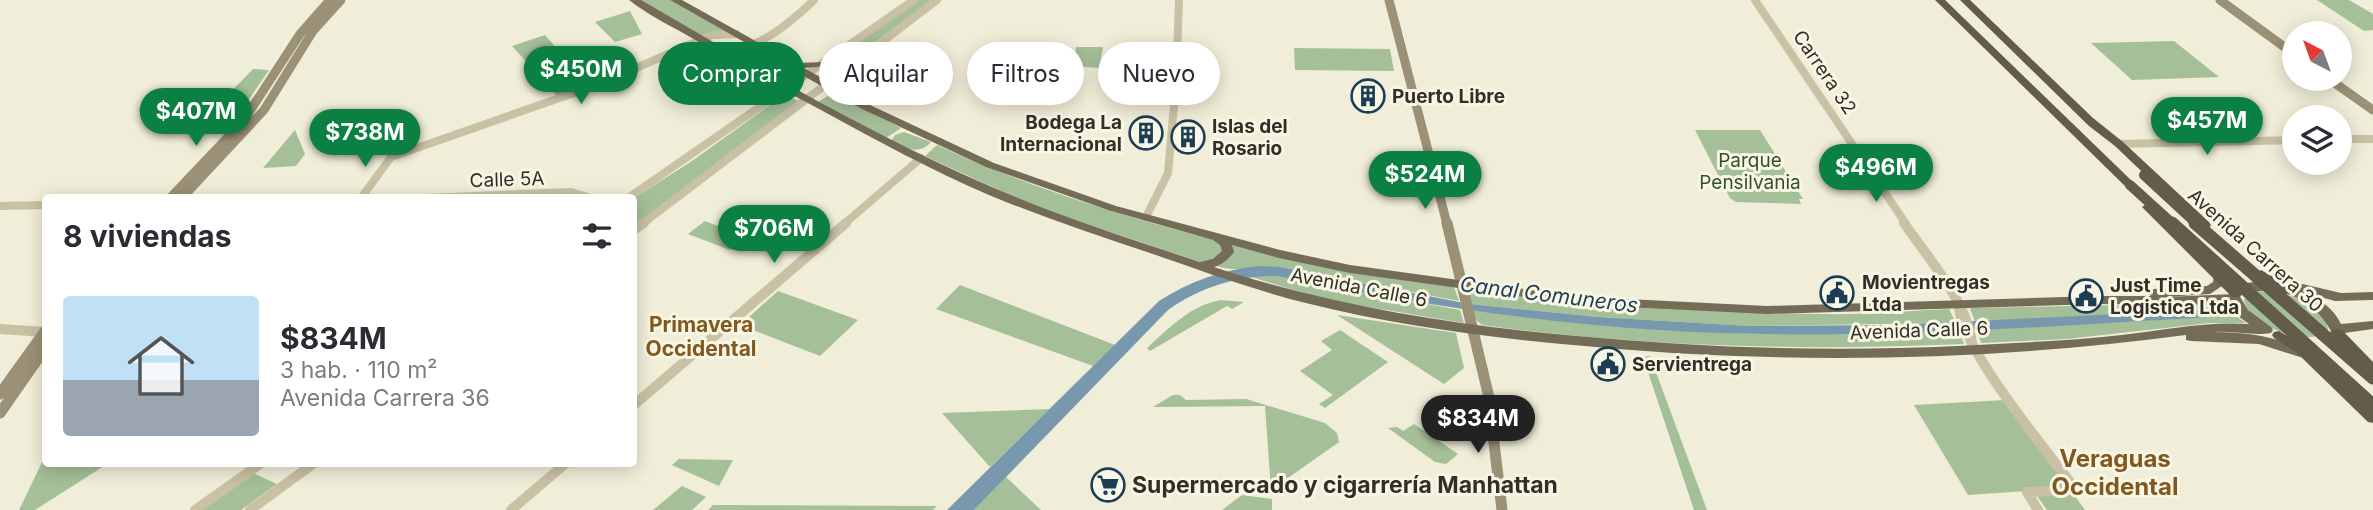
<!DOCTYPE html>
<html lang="es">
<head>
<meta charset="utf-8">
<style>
	:root { --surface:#fff; --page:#f7f7f7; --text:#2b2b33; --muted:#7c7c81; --line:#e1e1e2; --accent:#0b8043 }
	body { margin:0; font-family:Inter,sans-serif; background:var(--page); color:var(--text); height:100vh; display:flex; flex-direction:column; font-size:26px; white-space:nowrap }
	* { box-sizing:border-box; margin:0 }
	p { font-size:23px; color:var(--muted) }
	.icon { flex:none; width:38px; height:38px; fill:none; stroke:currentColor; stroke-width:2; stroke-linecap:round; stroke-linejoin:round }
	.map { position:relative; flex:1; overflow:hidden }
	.details { position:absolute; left:42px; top:194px; width:595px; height:273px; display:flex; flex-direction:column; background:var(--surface); border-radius:7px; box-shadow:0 4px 18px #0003 }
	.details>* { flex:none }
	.guide { position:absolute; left:658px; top:42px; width:665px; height:63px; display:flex; gap:14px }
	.needle { width:46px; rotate:319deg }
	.tools { position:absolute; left:2282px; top:21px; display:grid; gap:14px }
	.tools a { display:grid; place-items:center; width:70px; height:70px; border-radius:50%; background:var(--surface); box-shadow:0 4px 18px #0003; font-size:35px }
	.price { position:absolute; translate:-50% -60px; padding:0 16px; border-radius:24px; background:var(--accent); color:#fff; font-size:23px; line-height:46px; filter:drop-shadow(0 2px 4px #0008) }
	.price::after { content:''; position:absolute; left:50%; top:42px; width:21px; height:16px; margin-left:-10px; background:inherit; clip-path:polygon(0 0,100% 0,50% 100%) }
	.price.active { background:#222; color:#fff }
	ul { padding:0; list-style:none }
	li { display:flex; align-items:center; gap:21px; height:175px; padding:0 21px }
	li+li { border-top:2px solid var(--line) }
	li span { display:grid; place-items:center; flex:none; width:196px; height:140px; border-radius:7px; color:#555 }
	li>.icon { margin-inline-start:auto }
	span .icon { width:84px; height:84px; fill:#fffc; stroke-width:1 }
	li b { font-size:30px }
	h2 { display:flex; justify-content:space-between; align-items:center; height:84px; padding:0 21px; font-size:30px }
	.tag { padding:0 24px; border-radius:32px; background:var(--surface); box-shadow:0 4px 18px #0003; font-size:24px; line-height:63px }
	.tag.active { background:var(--accent); color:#fff }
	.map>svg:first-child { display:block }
	.green { fill:#a5bf98 }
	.water { fill:#7798ad }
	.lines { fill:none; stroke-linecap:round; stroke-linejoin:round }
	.tertiary-far1 { stroke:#c8c1a4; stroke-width:8 }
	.tertiary { stroke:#c8c1a4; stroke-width:10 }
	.secondary-far1 { stroke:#9b9176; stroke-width:9 }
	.secondary { stroke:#9b9176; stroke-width:11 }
	.primary { fill:#756c57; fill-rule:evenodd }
	.trunk { fill:#645c4a; fill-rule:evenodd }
	.trunk-bridge-far1 { stroke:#645c4a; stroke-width:10 }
	.trunk-bridge { stroke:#645c4a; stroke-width:13 }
	.labels { text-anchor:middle; stroke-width:6; stroke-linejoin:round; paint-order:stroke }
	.street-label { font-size:19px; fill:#342f26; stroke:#f8f6e4 }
	.poi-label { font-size:19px; font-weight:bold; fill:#342f26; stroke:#f8f6e4; text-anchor:start }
	.park-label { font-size:19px; fill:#35512a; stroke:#f8f6e4 }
	.water-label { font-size:21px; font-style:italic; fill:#1c3d54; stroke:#f8f6e4 }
	.neighbourhood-label { font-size:21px; font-weight:bold; fill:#815920; stroke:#f8f6e4 }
	.near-poi-label { font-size:23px; font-weight:bold; fill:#342f26; stroke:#f8f6e4; text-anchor:start }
	.near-neighbourhood-label { font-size:24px; font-weight:bold; fill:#815920; stroke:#f8f6e4 }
</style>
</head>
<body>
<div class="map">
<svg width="2373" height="510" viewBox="0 0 2373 510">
	<rect width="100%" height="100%" fill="#f0edd8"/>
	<!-- green -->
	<path class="green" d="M640 0H671L725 31 703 37Z
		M916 0H933L868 47 856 43Z
		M2317 0H2349L2373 14V30L2364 31Z
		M630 11 642 34 615 42 595 22Z
		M545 35 567 60 583 55 618 73 558 97 512 46Z
		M2174 41 2219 77 2132 80 2091 43Z
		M752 46 800 72 784 83 730 53Z
		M1076 47H1103L1099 68 1073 66Z
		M1294 48 1390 49 1394 71 1295 70Z
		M253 69 269 70 237 117 208 115Z
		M833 93 901 128 886 138 816 103Z
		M785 94 800 102 634 226V198L692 161Z
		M295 130 305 154 296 166 263 168Z
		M1695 130H1760L1803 199H1799L1801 204 1736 202 1730 198Z
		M904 132 931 142C919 156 905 148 891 141L895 135Z
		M937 145C1027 187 1123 216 1218 241L1223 244 1221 257 1204 263 1038 208 925 156Z
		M705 221 746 237 730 250 688 234Z
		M1229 244 1454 287 1459 301 1281 267C1260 266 1235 273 1217 266L1225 260Z
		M1248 276H1276L1460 310 1464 323 1326 300Z
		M960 285 1115 345 1093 366 936 309Z
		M778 291 858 320 820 356 740 325Z
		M1470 291C1587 303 1704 313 1821 314 1864 315 1906 311 1949 309L1956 323 1749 326 1598 317 1469 304 1468 292Z
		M2253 291C2277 291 2324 298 2328 329 2311 351 2245 324 2244 299Z
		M1221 300 1244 302 1232 309 1227 306 1150 351 1147 348C1169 328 1191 305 1221 300Z
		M2225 303 2230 312 2246 323H2210L2067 339 1981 343 1977 330 2227 316 2221 309 1975 322 1970 308Z
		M1472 310 1657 330 1758 334 1959 331 1964 344C1802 351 1644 347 1482 325L1475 319Z
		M1337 315 1456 333 1464 368 1444 384Z
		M1340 330 1388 362 1325 408 1319 404 1333 395 1300 371 1332 350 1321 341Z
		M1650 356 1707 510H1694L1643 357Z
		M1173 395H1180L1186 400 1246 399 1325 423 1337 433 1339 442 1271 490 1265 406 1153 407Z
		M1450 396 1451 436 1424 417Z
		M2006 400 2071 488 1968 495 1914 405Z
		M1050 409 990 467 942 413Z
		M1414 424 1458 454 1446 464 1435 462 1388 428 1397 427 1403 431Z
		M45 456 46 464H107L35 510H19Z
		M679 459 733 460 719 486 672 465Z
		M253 473 277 484 241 510H201Z
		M1006 477 1041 510H974Z
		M682 486 706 497 692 510H653Z
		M1242 495 1272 499V510H1222Z
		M2074 495 2085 510H2047L2037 496Z
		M713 505H730L937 506 933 510H708Z"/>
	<!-- water -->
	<path class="water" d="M1260 266 1281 267 1469 304 1598 317 1749 326 1892 325 2221 309 2227 316C2038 327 1847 342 1657 330 1529 322 1402 301 1276 276 1237 276 1200 287 1168 310L974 510H947L1159 301C1190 281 1224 269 1260 266Z"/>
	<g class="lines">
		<!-- tertiary-far1 -->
		<path class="tertiary-far1" d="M1755 0 1906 224
			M723 52C759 49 789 24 814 0
			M2340 139H2373
			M2119 144 2294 140
			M361 198 391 157 597 85 712 35 736 34
			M423 198 571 192 591 198
			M628 198 914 0
			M0 206 46 205
			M1146 217 1168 173 1176 82 1179 0
			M642 224 937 0
			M844 224 921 158"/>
		<!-- tertiary -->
		<path class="tertiary" d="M1904 223C1927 257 1972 307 1972 348
			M634 230 644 223
			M1959 306C1959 346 2049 453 2076 490
			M0 329 46 332
			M634 405 846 223
			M195 510 260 464
			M250 510 313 464
			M511 510 565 464
			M2038 510 2027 492 2076 490"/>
		<!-- secondary-far1 -->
		<path class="secondary-far1" d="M1389 0 1447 224
			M2220 0 2294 54
			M2329 79 2373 110
			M170 198 244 120 300 34 330 0
			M182 198 264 110 313 31 341 0"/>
		<!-- secondary -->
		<path class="secondary" d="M1447 223 1488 393 1502 510
			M0 394 46 330
			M0 413 46 347"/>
		<!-- primary -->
		<path class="primary" d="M629 0H641C756 67 871 135 994 188 1061 217 1131 239 1200 262L1213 259 1222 251 1220 245 1213 240 1108 210 986 167 862 109 670 0H682L795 63 827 62V66L804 68 870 105 994 163 1116 206 1280 250 1350 265 1538 291 1627 299 1767 306 2098 296H2151L2148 293 2154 289 2207 286 2213 282 2214 273 2218 272 2224 276 2225 284 2210 294 2165 297 2234 294 2232 291C2246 278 2270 281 2288 286L2290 283 2294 282 2341 293 2373 292V300L2335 301 2306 293C2321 300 2334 309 2341 324L2373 321V329L2337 334 2332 333C2313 297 2278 283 2239 295L2248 310 2271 327 2273 330 2271 333C2255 336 2232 331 2215 332 2247 332 2275 337 2305 349L2307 352 2305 355 2300 357 2259 344 2191 341 2186 340V335C1983 362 1777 365 1573 345 1484 337 1394 325 1306 303 1254 290 1202 271 1150 253 1096 235 1042 217 989 195 931 170 876 140 821 110 777 87 735 63 692 38 671 26 648 15 629 0ZM1232 245 1279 258 1350 273 1538 299 1627 307 1767 314 2098 304 2191 305 2231 302 2238 316 2249 324C2206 321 2164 330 2122 335 2068 341 2013 343 1958 346 1831 352 1704 348 1577 336 1454 325 1332 306 1214 267 1222 265 1229 259 1234 252Z"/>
		<!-- trunk -->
		<path class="trunk" d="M1935 0H1945L2134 183 2136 185 2134 187H2126Z
			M1960 0H1970L2093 118 2123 142 2209 222 2211 225 2209 228H2201L2115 146 2089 126Z
			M2148 203 2152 205 2240 291 2242 294 2240 297H2232L2142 207Z
			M2261 270 2293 288 2295 291 2293 294H2285L2257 277 2255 274Z
			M2337 329 2342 330 2373 362V375L2368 373 2332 336 2330 333 2332 330Z
			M2279 331 2307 347 2373 410V423L2368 422 2297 353 2274 338 2272 335 2274 332Z"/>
		<!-- trunk-bridge-far1 -->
		<path class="trunk-bridge-far1" d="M2144 175 2197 224
			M2130 185 2173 224"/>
		<!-- trunk-bridge -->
		<path class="trunk-bridge" d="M2172 223 2373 405
			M2195 223 2373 378"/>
	</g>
	<!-- icons -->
	<defs>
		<symbol id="building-ring" viewBox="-11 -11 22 22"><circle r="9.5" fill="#f8f6e4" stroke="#1c3d54" stroke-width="1.5"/><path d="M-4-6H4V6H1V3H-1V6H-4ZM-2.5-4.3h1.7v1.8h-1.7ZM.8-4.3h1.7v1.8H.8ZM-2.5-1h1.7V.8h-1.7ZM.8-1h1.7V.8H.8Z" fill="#1c3d54"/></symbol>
		<symbol id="civic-ring" viewBox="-11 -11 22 22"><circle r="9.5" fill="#f8f6e4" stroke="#1c3d54" stroke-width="1.5"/><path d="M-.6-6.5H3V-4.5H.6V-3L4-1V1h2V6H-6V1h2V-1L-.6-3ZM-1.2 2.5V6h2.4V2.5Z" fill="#1c3d54"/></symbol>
		<symbol id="supermarket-ring" viewBox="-11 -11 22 22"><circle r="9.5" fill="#f8f6e4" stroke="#1c3d54" stroke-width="1.5"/><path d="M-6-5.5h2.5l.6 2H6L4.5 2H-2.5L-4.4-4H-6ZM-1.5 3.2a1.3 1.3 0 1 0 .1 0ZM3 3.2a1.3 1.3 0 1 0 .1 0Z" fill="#1c3d54"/></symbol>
	</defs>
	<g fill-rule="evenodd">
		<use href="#building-ring" x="1349" y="77" width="38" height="38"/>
		<use href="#building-ring" x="1127" y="114" width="38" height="38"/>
		<use href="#building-ring" x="1169" y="118" width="38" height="38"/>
		<use href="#civic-ring" x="1818" y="274" width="38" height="38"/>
		<use href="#civic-ring" x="2067" y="277" width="38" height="38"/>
		<use href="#civic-ring" x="1589" y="345" width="38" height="38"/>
		<use href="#supermarket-ring" x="1089" y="466" width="38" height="38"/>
	</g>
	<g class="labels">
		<!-- street labels -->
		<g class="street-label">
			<text transform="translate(1825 72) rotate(56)" y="7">Carrera 32</text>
			<text transform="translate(507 179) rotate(-2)" y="7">Calle 5A</text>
			<text transform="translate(2256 250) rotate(42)" y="7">Avenida Carrera 30</text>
			<text transform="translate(1359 287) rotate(11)" y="7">Avenida Calle 6</text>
			<text transform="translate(1919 330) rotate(-2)" y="7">Avenida Calle 6</text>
		</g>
		<!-- poi labels -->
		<g class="poi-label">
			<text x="1392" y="103">Puerto Libre</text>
			<text x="1122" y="129" text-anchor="end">Bodega La<tspan x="1122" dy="22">Internacional</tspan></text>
			<text x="1212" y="133">Islas del<tspan x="1212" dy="22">Rosario</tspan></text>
			<text x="1862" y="289">Movientregas<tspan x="1862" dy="22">Ltda</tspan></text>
			<text x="2110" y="292">Just Time<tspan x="2110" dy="22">Logistica Ltda</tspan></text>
			<text x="1632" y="371">Servientrega</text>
		</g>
		<!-- park labels -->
		<g class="park-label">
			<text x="1750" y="167">Parque<tspan x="1750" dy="22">Pensilvania</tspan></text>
		</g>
		<!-- water labels -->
		<g class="water-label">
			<text transform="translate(1549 295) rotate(7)" y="7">Canal Comuneros</text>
		</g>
		<!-- neighbourhood labels -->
		<g class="neighbourhood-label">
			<text x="701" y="332">Primavera<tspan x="701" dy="24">Occidental</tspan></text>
		</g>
		<!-- near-poi labels -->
		<g class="near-poi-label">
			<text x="1132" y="493">Supermercado y cigarrería Manhattan</text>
		</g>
		<!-- near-neighbourhood labels -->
		<g class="near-neighbourhood-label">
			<text x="2115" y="467">Veraguas<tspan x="2115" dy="28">Occidental</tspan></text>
		</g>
	</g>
</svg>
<div class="tools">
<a><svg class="needle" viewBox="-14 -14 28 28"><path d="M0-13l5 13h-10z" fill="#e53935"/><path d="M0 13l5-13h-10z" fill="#7c7c81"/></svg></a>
<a><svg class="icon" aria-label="layers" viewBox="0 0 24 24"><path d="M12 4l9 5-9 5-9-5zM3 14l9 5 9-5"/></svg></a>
</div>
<b class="price" style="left:581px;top:106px">$450M</b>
<b class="price" style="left:196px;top:148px">$407M</b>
<b class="price" style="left:2207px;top:157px">$457M</b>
<b class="price" style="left:365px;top:169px">$738M</b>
<b class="price" style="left:1876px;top:204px">$496M</b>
<b class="price" style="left:1425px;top:211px">$524M</b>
<b class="price" style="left:774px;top:265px">$706M</b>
<b class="price active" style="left:1478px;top:455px">$834M</b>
<div class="guide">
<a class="tag active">Comprar</a>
<a class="tag">Alquilar</a>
<a class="tag">Filtros</a>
<a class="tag">Nuevo</a>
</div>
<section class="details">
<h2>8 viviendas<svg class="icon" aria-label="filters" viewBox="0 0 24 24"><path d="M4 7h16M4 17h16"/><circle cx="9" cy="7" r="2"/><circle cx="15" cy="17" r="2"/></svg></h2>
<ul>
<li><span style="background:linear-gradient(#bfe0f5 60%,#9aa5b1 0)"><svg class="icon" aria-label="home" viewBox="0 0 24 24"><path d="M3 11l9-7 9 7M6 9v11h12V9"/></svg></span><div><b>$834M</b><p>3 hab. · 110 m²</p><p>Avenida Carrera 36</p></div></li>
</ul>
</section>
</div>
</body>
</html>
